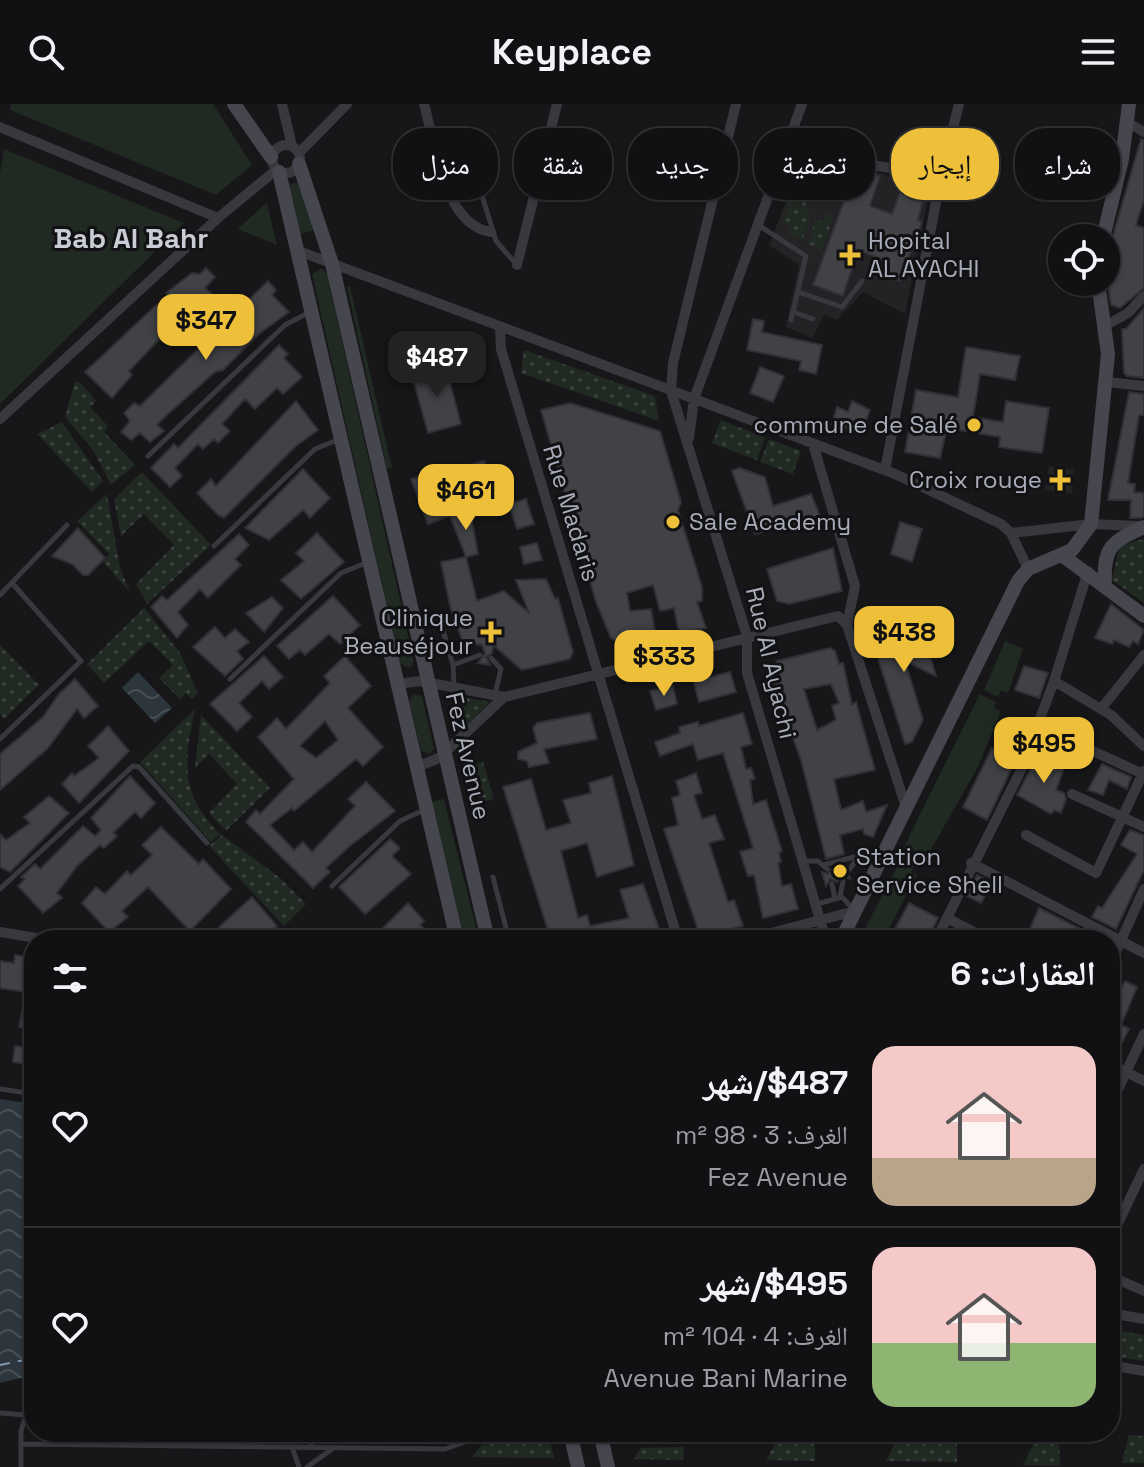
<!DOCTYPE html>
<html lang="ar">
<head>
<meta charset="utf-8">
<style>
	:root { --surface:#111113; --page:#1a1a1c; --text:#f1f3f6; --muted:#9c9da0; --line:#303133; --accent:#eec03a }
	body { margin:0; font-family:"Space Grotesk","Noto Naskh Arabic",sans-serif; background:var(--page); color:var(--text); direction:rtl; height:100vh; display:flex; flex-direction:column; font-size:30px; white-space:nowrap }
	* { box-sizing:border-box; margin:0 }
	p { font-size:26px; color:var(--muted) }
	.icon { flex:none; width:44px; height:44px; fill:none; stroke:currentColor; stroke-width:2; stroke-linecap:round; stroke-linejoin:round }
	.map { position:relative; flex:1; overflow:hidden; direction:ltr }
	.panel { position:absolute; left:24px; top:826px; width:1096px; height:512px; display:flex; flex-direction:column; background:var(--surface); border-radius:32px; box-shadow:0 2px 6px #0004,0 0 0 2px var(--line); direction:rtl }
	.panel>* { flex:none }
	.hud { position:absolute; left:24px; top:24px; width:1096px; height:72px; direction:rtl; display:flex; gap:16px }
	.tools { position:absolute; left:1048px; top:120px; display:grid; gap:16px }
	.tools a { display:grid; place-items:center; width:72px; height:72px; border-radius:50%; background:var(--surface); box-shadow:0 2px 6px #0004,0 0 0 2px var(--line); font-size:40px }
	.price { position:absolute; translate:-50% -68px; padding:0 18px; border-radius:16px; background:var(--accent); color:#111; font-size:26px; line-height:52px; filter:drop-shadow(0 2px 4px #0008) }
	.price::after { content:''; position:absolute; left:50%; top:48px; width:24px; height:18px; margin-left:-12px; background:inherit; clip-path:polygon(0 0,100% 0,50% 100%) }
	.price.active { background:#222; color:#fff }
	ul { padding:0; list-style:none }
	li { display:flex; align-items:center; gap:24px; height:200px; padding:0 24px }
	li+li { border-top:2px solid var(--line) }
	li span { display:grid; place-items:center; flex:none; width:224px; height:160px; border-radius:24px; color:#555 }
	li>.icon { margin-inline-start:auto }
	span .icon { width:96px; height:96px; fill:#fffc; stroke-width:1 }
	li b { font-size:34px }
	h2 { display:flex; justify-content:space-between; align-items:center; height:96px; padding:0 24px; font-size:34px }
	.tag { padding:0 28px; border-radius:32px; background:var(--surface); box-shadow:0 2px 6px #0004,0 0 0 2px var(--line); font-size:28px; line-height:72px }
	.tag.active { background:var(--accent); color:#111 }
	header { display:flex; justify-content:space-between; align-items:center; height:104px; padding:0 24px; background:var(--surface); font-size:36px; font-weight:800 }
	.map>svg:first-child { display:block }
	.built { fill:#232326 }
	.grass { fill:#212923 }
	.park { fill:url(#park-dots) }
	.water { fill:url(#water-waves) }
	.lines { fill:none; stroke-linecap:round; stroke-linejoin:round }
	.ferry { stroke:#8198b3; stroke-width:2; stroke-dasharray:10 8; stroke-linecap:butt }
	.building { fill:#414246; stroke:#313135; stroke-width:2; fill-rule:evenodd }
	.lane { stroke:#38393e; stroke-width:5 }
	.street { stroke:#38393e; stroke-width:10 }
	.secondary { stroke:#46474e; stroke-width:14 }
	.poi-dot { fill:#eec03a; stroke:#121214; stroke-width:3 }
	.labels { text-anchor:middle; stroke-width:6; stroke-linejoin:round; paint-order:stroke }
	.poi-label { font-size:24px; fill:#a9adb9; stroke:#121214; text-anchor:start }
	.street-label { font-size:24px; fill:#a9adb9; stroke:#121214 }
	.quarter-label { font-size:28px; font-weight:bold; fill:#caccd5; stroke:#121214 }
</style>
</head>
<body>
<header><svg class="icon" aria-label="menu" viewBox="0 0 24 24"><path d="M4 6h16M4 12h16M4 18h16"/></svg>Keyplace<svg class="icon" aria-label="search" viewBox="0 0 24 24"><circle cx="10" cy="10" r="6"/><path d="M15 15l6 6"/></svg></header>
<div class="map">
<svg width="1144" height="1363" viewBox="0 0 1144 1363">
	<defs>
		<pattern id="park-dots" width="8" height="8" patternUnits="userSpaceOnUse" patternTransform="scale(2)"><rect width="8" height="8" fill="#212923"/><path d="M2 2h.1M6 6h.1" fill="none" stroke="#3e4541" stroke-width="1.8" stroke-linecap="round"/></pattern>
		<pattern id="water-waves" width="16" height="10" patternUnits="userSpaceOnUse" patternTransform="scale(2)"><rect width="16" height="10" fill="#2d353d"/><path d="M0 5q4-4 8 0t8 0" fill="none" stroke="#495057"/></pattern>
	</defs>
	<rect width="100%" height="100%" fill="#171719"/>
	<!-- built -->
	<path class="built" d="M815 56 931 80 905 210 863 188 837 216 824 211 812 234 786 223 799 161 769 141 800 62Z
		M1049 362 1074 366 1072 390 1045 386Z"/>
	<!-- grass -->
	<path class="grass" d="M11 0H213L252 61 216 91 10 6Z
		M4 45 184 119 0 300V70Z
		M294 79H298L314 126 300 130 289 81Z
		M266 99 267 100 277 141 238 125Z
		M321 164 327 170 414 558 410 564 400 560 312 170Z
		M350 182 392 364 387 365 347 183Z
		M1005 537 1023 545 1008 589 1001 586 998 593 984 586Z
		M414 590 422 592 434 645 430 650 421 647 409 597Z
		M980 590 996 598 994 604 1001 607 978 663 926 754 921 752 917 756 901 749Z
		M444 695 479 836H464L430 698Z
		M901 755 914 762 911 768 917 771 883 836H859Z"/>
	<!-- park -->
	<path class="park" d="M797 80 810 86 806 88 807 106 811 112 802 136 789 131 791 122 782 118Z
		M824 109 834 112 821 145 808 140 815 117H827Z
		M524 246 655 292 659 317 521 269Z
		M75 278H80L96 297 90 303 108 322 104 328 135 361 111 381 93 346 65 313Z
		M721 316 765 334 757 356 712 339Z
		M62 318 103 377 92 388 37 330Z
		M769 335 801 347 793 370 760 358Z
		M142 368 211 441 147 500 136 480 174 441 144 410 121 432 114 395Z
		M107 390 120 464 130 488 103 458 109 450 77 417Z
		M1144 435V499L1112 476 1120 441Z
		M144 504 180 549 198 589 192 596 186 589 180 595 159 574 173 561 149 537 104 579 87 560Z
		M0 541 39 581 4 615 0 610Z
		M451 591 490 598 460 627Z
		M195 605C184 658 179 688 220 730L211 738 140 658Z
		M201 611 270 684 226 727 209 709 237 680 209 650 195 664Z
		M483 658 494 695 480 699 470 662Z
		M222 731 280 774 306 800 284 822 209 742Z
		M1110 1225 1144 1231V1257L1110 1252Z
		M492 1328H548L554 1354 472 1353Z
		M1129 1331 1144 1332V1359H1122Z
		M957 1336V1358L886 1357 896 1337Z
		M1036 1336H1059L1060 1362 1023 1361Z
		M775 1340H815V1357L766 1356Z
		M684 1343 683 1356 634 1355 641 1344Z"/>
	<!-- water -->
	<path class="water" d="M138 568 172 604 155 619 122 584Z
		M0 995 34 1000V1271L0 1279Z"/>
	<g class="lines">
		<!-- ferry -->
		<path class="ferry" d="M0 1261 34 1254"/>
	</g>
	<!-- building -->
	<path class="building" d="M1141 35 1144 36V96L1136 121 1144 124V184L1120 204 1111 201 1107 174 1112 150 1108 149Z
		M814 60 880 72 870 102 892 110 903 80 925 88 918 116 922 118 900 177 879 169 884 156 858 146 843 192 813 181 851 78 829 88 827 82 812 78Z
		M206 164 215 173 205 184 215 193 203 206 198 202 190 211 180 205 168 216 172 222 129 267 132 271 112 294 85 268 154 203 169 193 166 189 192 169 200 170Z
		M268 177 276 186 272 191 289 208 260 229 223 266 215 268 168 310 157 321 164 327 150 338 140 329 131 336 121 328 130 317 124 309 134 299 140 302Z
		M1144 204V274L1127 272 1124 269 1122 225H1126Z
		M753 215 764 217 762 228 822 241 816 270 799 266 801 257 747 246Z
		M279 241 288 250 284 254 302 273 283 290 277 284 255 305 245 295 222 320 230 327 218 339 214 335 203 345 198 340 175 364 182 372 170 383 151 364 174 340 178 344Z
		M966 243 1020 252 1015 276 980 270 973 313 1003 318 1006 297 1049 304 1042 349 999 343 1000 333 947 324 940 354 905 348 916 286 958 293Z
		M445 260 461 320 428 329 412 271Z
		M760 263 784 272 773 298 750 289Z
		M1129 288 1144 290V311H1139L1128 379 1135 380 1134 388 1144 389V413L1139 414H1130L1131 396H1108Z
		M296 297 318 326 296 342 224 414 218 411 197 389 211 375 216 382Z
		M852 297 870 306 863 324 857 321 853 329 832 320 837 303 848 308Z
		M570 299 660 327 681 398 678 406 702 483V497L697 498 706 524 679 529 674 504 660 507 653 481 627 489 630 507 651 505 656 533 621 540 611 534 596 498 541 306Z
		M484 357 488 371 501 367 504 379 477 387 470 361Z
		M739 364 765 373 773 402 811 390 820 412 755 430 732 367Z
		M303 365 330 394 310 414 303 406 269 436 245 424Z
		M438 369 450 412 428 420 411 375Z
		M526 395 534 420 517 425 509 400Z
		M470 405 478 450 466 453 450 412Z
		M900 418 922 425 912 458 891 450Z
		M78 424 105 454 88 471H83L72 460 52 452Z
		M317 429 344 458 301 495 281 476 304 457 296 449Z
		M239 430 249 441 235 455 241 461 208 494 200 485 178 508 188 521 177 534 151 503 162 492 167 496Z
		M537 439 542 456 524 460 520 443Z
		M833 444 842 487 789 500 777 497 767 465Z
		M466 453 477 497 504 487 529 509 516 476 546 475 555 495 558 494 573 548 570 555 522 566 493 541 492 549 486 553 490 561 478 559 485 550 482 541 463 538 450 502 441 458Z
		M333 492 360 521 340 540 329 530 305 551 300 546 289 555 277 542Z
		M272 493 283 504 264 528 246 509Z
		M1111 500 1144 526 1138 540 1133 537 1129 543 1114 536 1112 540 1095 534Z
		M921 520 936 572 905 557 923 616 912 638 905 640 875 545 880 533Z
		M215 523 225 534 235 525 249 538 237 547 243 555 225 572 193 543Z
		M830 544 835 547 839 560 843 559 852 601 856 598 875 666 834 675 841 706 863 697 866 708 887 701 873 733 864 730 863 725 840 731 844 750 826 755 801 656 768 566 777 557ZM831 580 839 599 832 602 836 616 817 626 804 585Z
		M264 552 283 573 269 585 262 577 239 599 252 613 237 627 210 600Z
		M345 552 371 582 348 604 383 643 363 662 356 655 294 707 292 704 270 721 294 746 303 738 312 748 355 702 348 695 366 678 395 707 350 742 326 764 330 768 313 784 246 718 256 706 260 710 294 675 258 633 277 614 286 625 330 579 324 572ZM325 617 338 636 316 654 300 642Z
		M1024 562 1048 569 1039 594 1015 586Z
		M709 567 710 573 730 568 736 588 699 598 692 572Z
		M75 575 98 602 84 614 77 605 48 644 0 686V650L43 613 59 590Z
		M673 582 677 600 656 606 650 587Z
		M590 609 597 635 544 645 549 659 529 663 527 657 518 655V648L537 639 533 624 537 619Z
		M743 609 752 640 741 643 746 665 751 664 755 675 750 676 753 700 766 696 782 747 779 749 781 758 778 759 782 782 791 780 798 805 763 814 754 771 748 772 740 748 753 744 723 649 698 656 693 640 660 652 655 638 680 629 679 623 698 618 699 622Z
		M108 622 129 647 79 699 62 680 72 669 74 672 99 654 88 642Z
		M992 644 1017 653 987 716 963 703Z
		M1039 649 1066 659 1056 686 1064 689 1066 695 1061 709 1054 706 1051 710 1017 691Z
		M1102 660 1131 673 1127 685 1109 676 1103 691 1088 686Z
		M696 669 702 689 694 691 702 715 715 711 724 735 709 739 728 798 734 796 743 822 700 832 664 725 678 721 672 694 680 691 676 677Z
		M130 672 155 699 141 714 135 708 113 729 117 732 104 744 100 741 77 762 57 789 62 794 43 809 18 782 25 775 21 773 35 760 40 765 83 722 95 732 101 726 91 714Z
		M612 672 634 761 597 773 587 739 561 747 578 814 587 811 590 822 629 814 620 786 643 780 663 836H551L503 683 531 675 546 726 571 719 563 696 591 689 589 679Z
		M49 692 69 709 10 768 0 763V730L6 736 30 719 24 713Z
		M161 723 199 760 203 755 231 785 190 827 148 783 122 807 128 813 109 828 82 799 96 783 105 790 127 767 131 771 152 751 142 741Z
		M1130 726 1144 731V766L1116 825 1092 813 1098 802 1102 804 1137 750 1121 741Z
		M390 735 400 744 392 752 411 770 365 810 339 783Z
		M846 761 844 767 851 775 843 772 837 778 830 775 826 782 822 768 828 770 832 764Z
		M977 771 992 779 981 799 967 792Z
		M252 793 277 822 263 833 257 829 250 836H228L217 825Z
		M408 799 424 817 420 821 429 829 422 836H371Z
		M909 799 938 814 928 835 889 836Z
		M1039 804 1102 836H1025Z
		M15 851 34 854 31 889 0 884V857L14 859Z
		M1125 877 1137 883 1121 921 1129 925 1122 939 1113 935 1110 942V905Z
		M24 897 34 899V926L19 923Z
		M15 942 34 945V961L13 958Z"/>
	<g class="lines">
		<!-- lane -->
		<path class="lane" d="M449 85 470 81 480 85 496 137 516 160
			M758 121 806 152 791 216
			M798 188 842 203 862 177
			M793 208 813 215
			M148 352 285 221 308 209
			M214 442 315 345 340 335
			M0 491 67 421
			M439 513 453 561
			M491 554 501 565 495 590
			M230 575 341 469 368 458
			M454 582 453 561 480 551
			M0 635 81 557 12 479
			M804 757H818L827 765
			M823 761 866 750H881
			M849 766 860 751
			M493 773 509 836
			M832 780 835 795
			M332 782 400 717 426 705
			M0 785 133 662 139 663 207 739
			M840 793 843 777
			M817 800 842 793 853 805
			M433 836 454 828
			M0 985 34 990
			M0 1309 25 1311
			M310 1328 311 1344
			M21 1340 445 1345 465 1338 474 1328
			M292 1343 299 1363
			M21 1363V1327L29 1302
			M307 1363 332 1345"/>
		<!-- street -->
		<path class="street" d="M282 0 292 42
			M424 0C435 39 444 122 491 128
			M736 0 673 259 671 287 747 532V569L826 836
			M1127 18 1144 28
			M0 23 218 114
			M272 55a14 14 0 1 1 28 0a14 14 0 1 1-28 0Z
			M784 47 941 72
			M299 49 347 0
			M296 146 895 370 1001 420 1011 429 1028 465
			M517 161 557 0
			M1105 222 1128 209 1144 192
			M500 223 501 245 678 836
			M1106 278 1144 282
			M0 315 218 114 276 66
			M689 334 694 295 802 0
			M813 340 855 482 847 521
			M885 366 941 72 959 0
			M1011 429 1091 420 1138 422
			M1054 577 1111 611 1144 642
			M398 580 420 577 504 593 838 512 847 521 906 703
			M1101 605 1144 551
			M1038 622 1143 670
			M417 663 439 654 504 593
			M1072 690 1144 723
			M1026 731 1096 769 1144 667
			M971 759 1144 849
			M947 814 989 836
			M0 828 48 836
			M745 836 855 807
			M936 836 1021 666 1054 577 1088 467
			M1110 861 1144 785
			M1110 960 1144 977
			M1110 1002 1144 930
			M1110 1136 1144 1065
			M1110 1172 1144 1187
			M1110 1209 1144 1215
			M1110 1261 1144 1267"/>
		<!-- secondary -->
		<path class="secondary" d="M234 0 271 53
			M299 60 332 160 488 836
			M279 68 457 836
			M1103 134 1122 55 1129 0
			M1063 452 1144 512
			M1105 482C1103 444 1110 438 1144 423
			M841 836 1018 477 1028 465 1072 446 1091 420 1108 250 1098 178
			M570 1328 578 1363
			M600 1328 608 1363"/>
	</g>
	<!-- markers -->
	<g class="poi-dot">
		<path d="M846 139h8v8h8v8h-8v8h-8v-8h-8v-8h8z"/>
		<circle cx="974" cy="321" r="8"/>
		<path d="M1056 364h8v8h8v8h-8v8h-8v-8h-8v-8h8z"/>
		<circle cx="673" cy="418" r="8"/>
		<path d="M487 516h8v8h8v8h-8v8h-8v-8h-8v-8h8z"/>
		<circle cx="840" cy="767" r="8"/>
	</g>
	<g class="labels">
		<!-- poi labels -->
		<g class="poi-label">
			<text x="868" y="145">Hopital<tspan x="868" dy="28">AL AYACHI</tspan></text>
			<text x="958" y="329" text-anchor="end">commune de Salé</text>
			<text x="1042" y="384" text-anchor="end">Croix rouge</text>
			<text x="689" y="426">Sale Academy</text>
			<text x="473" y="522" text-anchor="end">Clinique<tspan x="473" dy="28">Beauséjour</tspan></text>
			<text x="856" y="761">Station<tspan x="856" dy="28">Service Shell</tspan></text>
		</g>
		<!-- street labels -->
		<g class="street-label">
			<text transform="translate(571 409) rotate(73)" y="8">Rue Madaris</text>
			<text transform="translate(771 559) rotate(77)" y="8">Rue Al Ayachi</text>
			<text transform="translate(468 652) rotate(77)" y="8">Fez Avenue</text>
		</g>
		<!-- quarter labels -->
		<g class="quarter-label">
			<text x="131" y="144">Bab Al Bahr</text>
		</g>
	</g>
</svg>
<div class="tools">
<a><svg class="icon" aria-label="locate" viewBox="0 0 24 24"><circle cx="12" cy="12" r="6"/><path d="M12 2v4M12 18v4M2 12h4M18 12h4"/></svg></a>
</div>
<b class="price" style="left:206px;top:258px">$347</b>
<b class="price active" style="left:437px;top:295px">$487</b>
<b class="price" style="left:466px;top:428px">$461</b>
<b class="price" style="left:904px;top:570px">$438</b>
<b class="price" style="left:664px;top:594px">$333</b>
<b class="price" style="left:1044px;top:681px">$495</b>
<div class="hud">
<a class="tag">شراء</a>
<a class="tag active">إيجار</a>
<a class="tag">تصفية</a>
<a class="tag">جديد</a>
<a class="tag">شقة</a>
<a class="tag">منزل</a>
</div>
<section class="panel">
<h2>العقارات: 6<svg class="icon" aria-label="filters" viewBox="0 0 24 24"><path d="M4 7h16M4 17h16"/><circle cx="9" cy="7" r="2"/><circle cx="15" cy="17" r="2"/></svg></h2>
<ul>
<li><span style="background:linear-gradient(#f6c9c9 70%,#b9a48a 0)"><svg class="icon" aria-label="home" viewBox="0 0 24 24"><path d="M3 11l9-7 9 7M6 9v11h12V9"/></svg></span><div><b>$487/شهر</b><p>الغرف: 3 · 98 m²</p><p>Fez Avenue</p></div><svg class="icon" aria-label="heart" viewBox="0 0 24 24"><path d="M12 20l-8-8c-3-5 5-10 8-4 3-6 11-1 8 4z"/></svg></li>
<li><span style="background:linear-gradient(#f6c9c9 60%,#8fb573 0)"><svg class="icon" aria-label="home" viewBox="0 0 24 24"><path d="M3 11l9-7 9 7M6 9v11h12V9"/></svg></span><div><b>$495/شهر</b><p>الغرف: 4 · 104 m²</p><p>Avenue Bani Marine</p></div><svg class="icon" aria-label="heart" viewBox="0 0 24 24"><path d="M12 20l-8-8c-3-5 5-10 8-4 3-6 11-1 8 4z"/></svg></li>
</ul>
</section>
</div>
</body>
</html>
